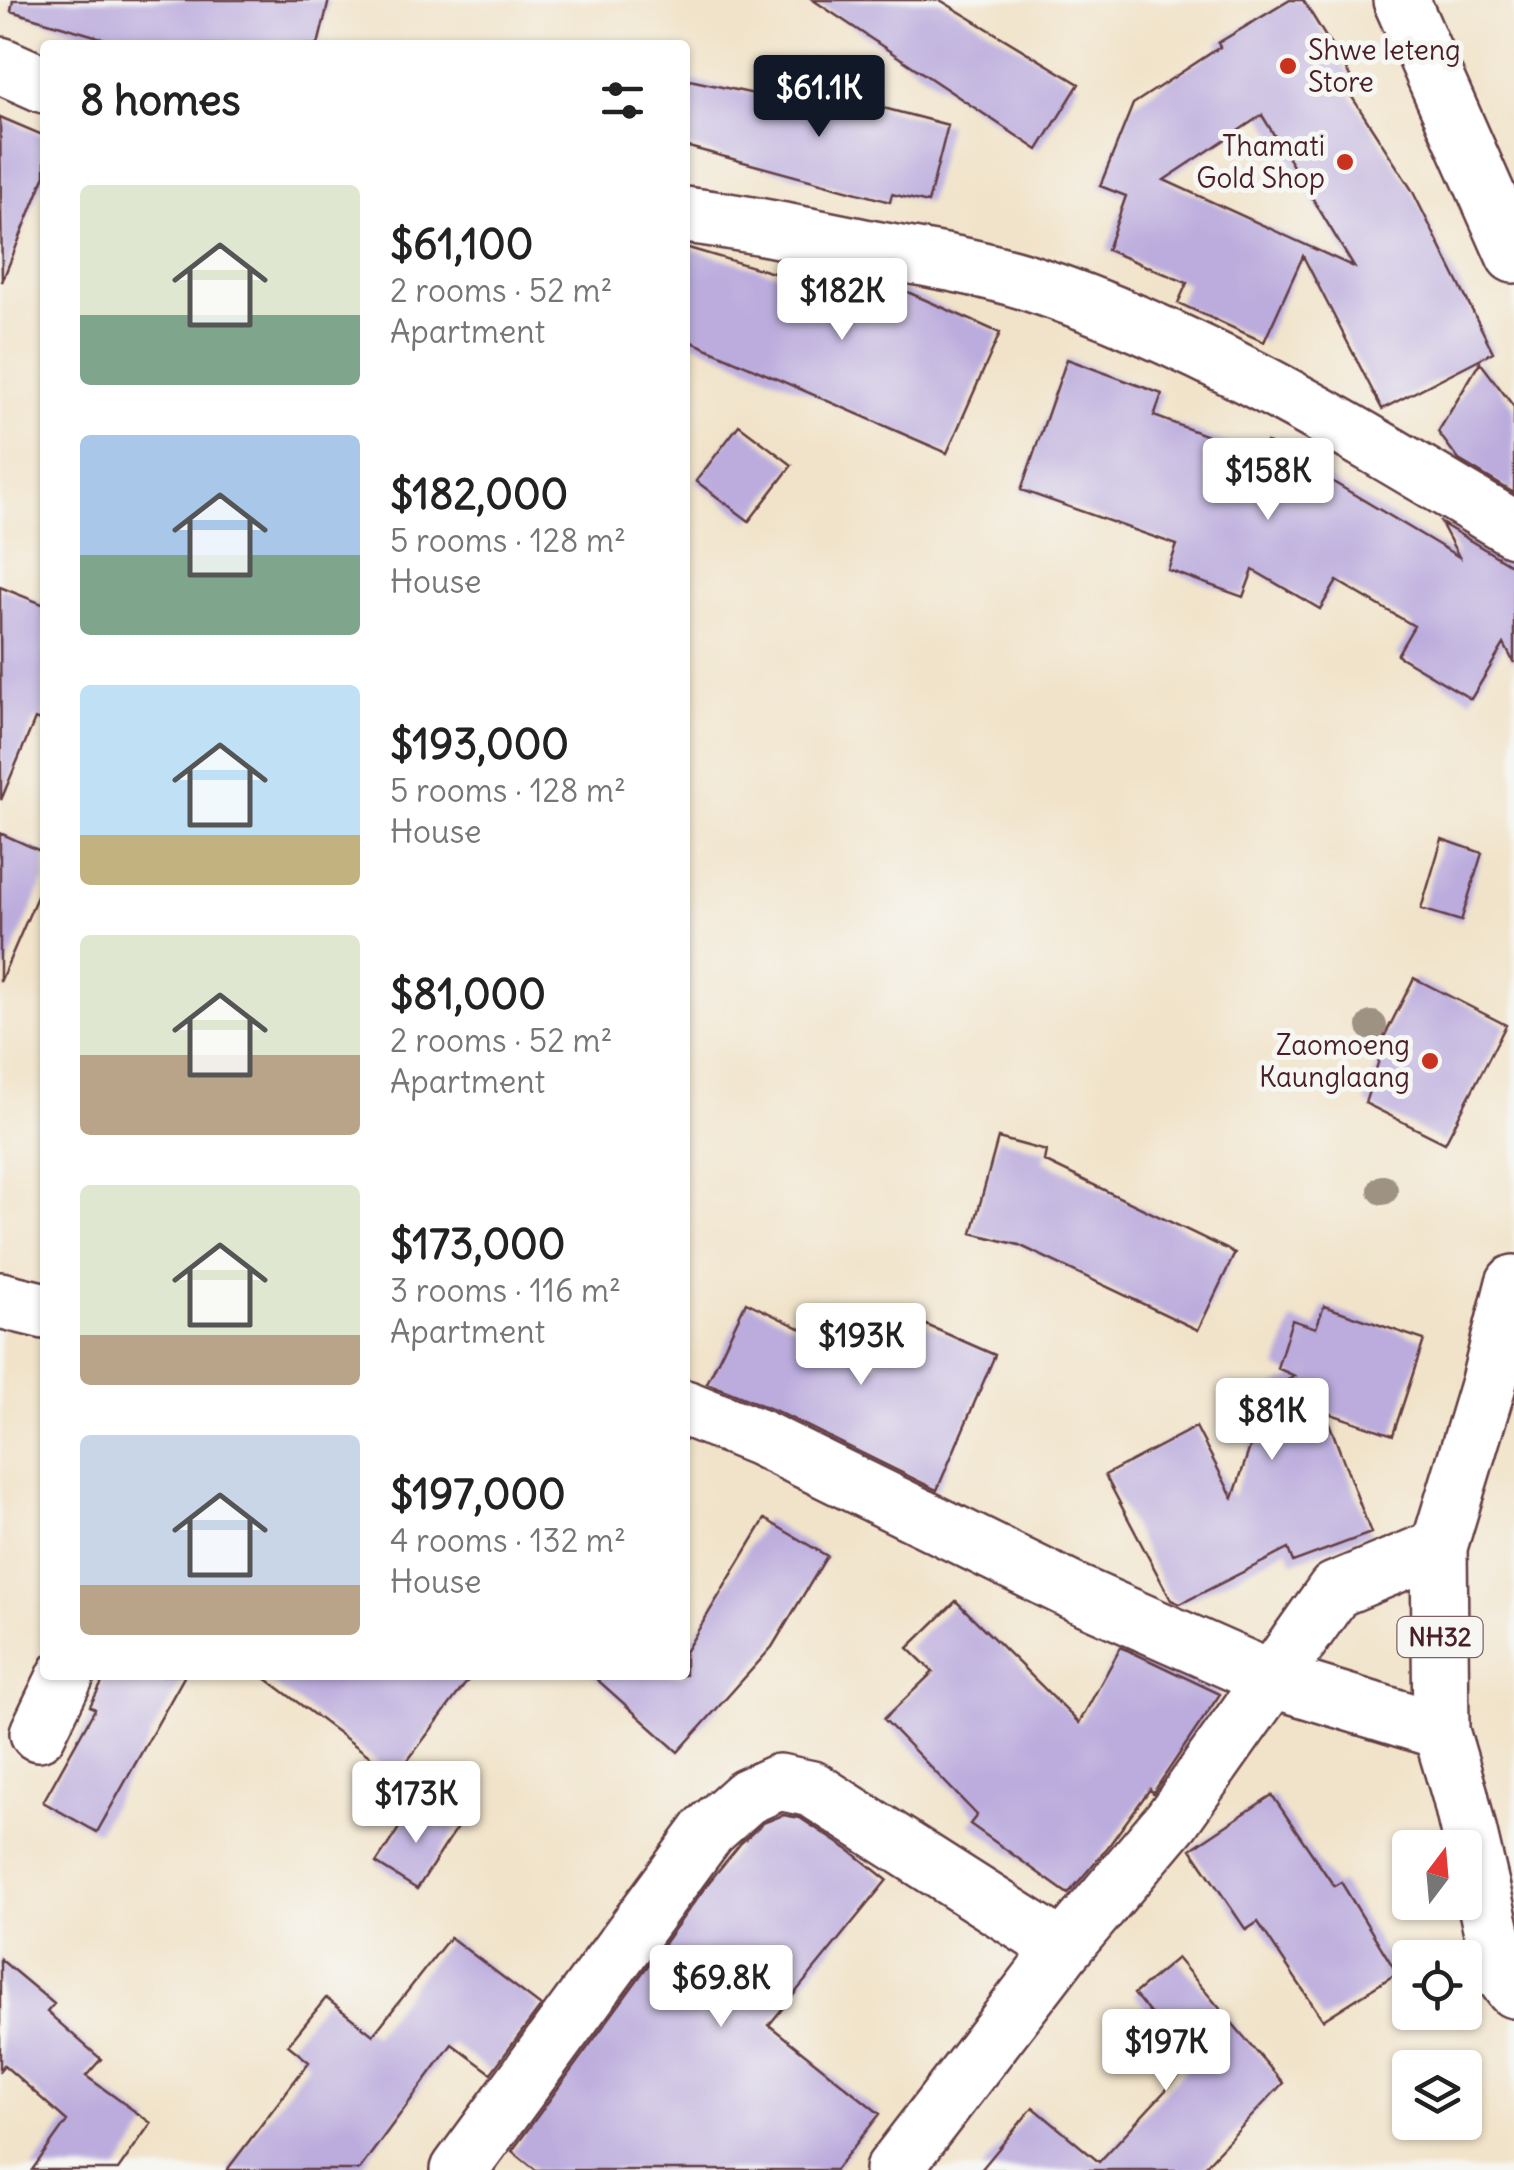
<!DOCTYPE html>
<html lang="en">
<head>
<meta charset="utf-8">
<style>
	:root { --surface:#fff; --page:#f6f6f6; --text:#222; --muted:#767676; --accent:#111827 }
	body { margin:0; font-family:Delius,sans-serif; background:var(--page); color:var(--text); height:100vh; display:flex; flex-direction:column; font-size:38px; white-space:nowrap }
	* { box-sizing:border-box; margin:0 }
	p { font-size:32px; color:var(--muted) }
	.icon { flex:none; width:55px; height:55px; fill:none; stroke:currentColor; stroke-width:2; stroke-linecap:round; stroke-linejoin:round }
	.map { position:relative; flex:1; overflow:hidden }
	.details { position:absolute; left:40px; top:40px; width:650px; height:1640px; display:flex; flex-direction:column; background:var(--surface); border-radius:10px; box-shadow:0 2px 8px #0004 }
	.details>* { flex:none }
	.needle { width:65px; rotate:16deg }
	.tools { position:absolute; left:1392px; top:1830px; display:grid; gap:20px }
	.tools a { display:grid; place-items:center; width:90px; height:90px; border-radius:10px; background:var(--surface); box-shadow:0 2px 8px #0004; font-size:50px }
	.price { position:absolute; translate:-50% -85px; padding:0 22px; border-radius:10px; background:#fff; color:#222; font-size:32px; line-height:65px; filter:drop-shadow(0 2px 5px #0008) }
	.price::after { content:''; position:absolute; left:50%; top:60px; width:30px; height:22px; margin-left:-15px; background:inherit; clip-path:polygon(0 0,100% 0,50% 100%) }
	.price.current { background:var(--accent); color:#fff }
	ul { padding:0; list-style:none }
	li { display:flex; align-items:center; gap:30px; height:250px; padding:0 40px }
	li span { display:grid; place-items:center; flex:none; width:280px; height:200px; border-radius:10px; color:#555 }
	li>.icon { margin-inline-start:auto }
	span .icon { width:120px; height:120px; fill:#fffc; stroke-width:1 }
	li b { font-size:42px }
	h2 { display:flex; justify-content:space-between; align-items:center; height:120px; padding:0 40px; font-size:42px }
	.map>svg:first-child { display:block }
	.building { fill:#bbacdd; fill-rule:evenodd }
	.lines { fill:none; stroke-linecap:round; stroke-linejoin:round }
	.minor-casing { stroke:#633c43; stroke-width:60 }
	.highway-casing { stroke:#633c43; stroke-width:60 }
	.minor { stroke:#fff; stroke-width:55 }
	.highway { stroke:#fff; stroke-width:55 }
	.tree { fill:#9e9283 }
	.poi-dot { fill:#c8321e; stroke:#f6f6f2; stroke-width:4 }
	.labels { text-anchor:middle; stroke-width:10; stroke-linejoin:round; paint-order:stroke }
	.shield { fill:#f6f6f2; stroke:#7e6067; stroke-width:2.5 }
	.shield-label { font-size:25px; font-weight:bold; fill:#4a1f2b }
	.poi-label { font-size:28px; fill:#4a1f2b; stroke:#f6f6f2; text-anchor:end }
</style>
</head>
<body>
<div class="map">
<svg width="1514" height="2170" viewBox="0 0 1514 2170">
	<rect width="100%" height="100%" fill="#f6f6f2"/>
	<filter id="ink" filterUnits="userSpaceOnUse"><feTurbulence type="fractalNoise" baseFrequency=".01" numOctaves="2"/><feDisplacementMap in="SourceGraphic" scale="20" xChannelSelector="R" yChannelSelector="G"/><feConvolveMatrix kernelMatrix="1 2 1 2 8 2 1 2 1" color-interpolation-filters="sRGB"/></filter>
	<filter id="wash" filterUnits="userSpaceOnUse"><feTurbulence type="fractalNoise" baseFrequency=".0048" numOctaves="4" result="noise"/><feDisplacementMap in="SourceGraphic" scale="40" xChannelSelector="R" yChannelSelector="G"/><feGaussianBlur stdDeviation="2.25" result="paint"/><feColorMatrix in="noise" values="0 0 0 0 0 0 0 0 0 0 0 0 0 0 0 0 0 1.4 0 .05"/><feComposite in="paint" operator="in"/></filter>
	<g filter="url(#wash)">
		<rect width="100%" height="100%" fill="#f1e3c9"/>
		<g id="blocks">
			<!-- building -->
			<path class="building" d="M13 0H329L318 45H125L11 11Z
				M813 0H940L1079 84 1038 150Z
				M1290 0H1303L1358 89 1350 94 1412 190 1493 352 1382 409 1303 256 1264 342 1178 303 1187 283 1107 250 1126 196 1100 186 1133 104 1220 47 1218 43ZM1262 115 1354 267 1164 180Z
				M685 79 819 108 823 92 948 125 928 203 892 194 890 202 685 146Z
				M0 117 45 136V175L2 282Z
				M685 247 804 282 812 268 830 272 885 305 894 286 1000 333 947 453 685 339Z
				M1067 359 1162 394 1154 416 1261 456 1266 442 1459 557 1441 523 1514 567V663L1504 644 1471 699 1397 655 1414 626 1337 581 1320 609 1253 570 1243 597 1168 570 1177 545 1021 490Z
				M1480 362 1514 407V493L1459 460 1438 432Z
				M739 425 792 465 749 521 696 481Z
				M0 587 45 605V723L35 719 1 800Z
				M0 833 45 853V878L0 982Z
				M1442 839 1482 853 1461 921 1421 909Z
				M1414 978 1506 1025 1445 1143 1365 1103 1383 1048 1379 1047Z
				M998 1138 1046 1151 1044 1161 1235 1253 1198 1330 1019 1245 972 1233Z
				M746 1302 876 1365 899 1313 995 1355 937 1490 774 1410 707 1383Z
				M1324 1306 1424 1340 1393 1435 1325 1412 1371 1533 1293 1562 1288 1549 1180 1604 1171 1600 1105 1475 1196 1427 1233 1498 1268 1393 1264 1392 1295 1376 1277 1368 1292 1320 1316 1328Z
				M765 1519 827 1556 772 1647 678 1752 592 1675H685V1652Z
				M956 1601 1079 1723 1121 1647 1220 1694 1153 1793 1150 1789 1108 1847 1068 1894 970 1824 977 1815 884 1719 933 1672 908 1648Z
				M106 1675H185L97 1832 43 1802 95 1709 90 1706Z
				M261 1675H472L396 1776Z
				M1272 1795 1334 1886 1341 1882 1397 1973 1323 2020 1258 1922 1246 1930 1191 1849Z
				M416 1802 456 1829 417 1889 376 1863Z
				M783 1815 800 1818 852 1852 887 1880 769 2025 880 2114 835 2170H536L512 2151 709 1882 741 1843 763 1823Z
				M450 1937 541 2006 491 2073 452 2044 359 2170H227L309 2062 288 2045 326 1998 373 2035Z
				M1177 1958 1283 2083 1201 2170H981L1033 2107 1099 2162 1191 2063 1134 1994Z
				M0 1959 54 2004 47 2012 101 2059 86 2076 151 2123 118 2170H32L67 2121 4 2065 0 2070Z"/>
		</g>
	</g>
	<g filter="url(#ink)">
		<use href="#blocks" fill-opacity="0" stroke="#633c43" stroke-width="2.5"/>
		<g class="lines">
			<defs>
				<path id="minor" d="M0 65 45 85
					M685 215C750 223 815 237 879 250 929 259 979 267 1027 282 1201 338 1359 436 1514 529
					M0 1300 45 1311
					M685 1408 760 1438 1074 1592 1271 1679 1441 1731
					M38 1733 66 1675
					M459 2170 708 1831 746 1797 779 1782 812 1789 1063 1949
					M893 2170 1063 1949 1172 1820 1335 1590 1439 1547"/>
				<path id="highway" d="M1401 0 1514 255
					M1514 1283 1488 1385 1439 1547 1441 1731 1460 1795 1502 1974 1514 1990"/>
			</defs>
			<!-- minor casing -->
			<use href="#minor" class="minor-casing"/>
			<!-- highway casing -->
			<use href="#highway" class="highway-casing"/>
			<!-- minor -->
			<use href="#minor" class="minor"/>
			<!-- highway -->
			<use href="#highway" class="highway"/>
		</g>
		<!-- trees -->
		<g class="tree">
			<circle cx="1372" cy="1026" r="15"/>
			<circle cx="1383" cy="1190" r="15"/>
		</g>
	</g>
	<!-- markers -->
	<g class="poi-dot">
		<circle cx="1288" cy="66" r="10"/>
		<circle cx="1345" cy="162" r="10"/>
		<circle cx="1430" cy="1061" r="10"/>
	</g>
	<g class="labels">
		<!-- shield labels -->
		<rect class="shield" x="1397.5" y="1617" width="85" height="40" rx="8"/>
		<g class="shield-label">
			<text x="1440" y="1646">NH32</text>
		</g>
		<!-- poi labels -->
		<g class="poi-label">
			<text x="1308" y="60" text-anchor="start">Shwe leteng<tspan x="1308" dy="32">Store</tspan></text>
			<text x="1325" y="156">Thamati<tspan x="1325" dy="32">Gold Shop</tspan></text>
			<text x="1410" y="1055">Zaomoeng<tspan x="1410" dy="32">Kaunglaang</tspan></text>
		</g>
	</g>
</svg>
<div class="tools">
<a><svg class="needle" viewBox="-14 -14 28 28"><path d="M0-13l5 13h-10z" fill="#e53935"/><path d="M0 13l5-13h-10z" fill="#767676"/></svg></a>
<a><svg class="icon" aria-label="locate" viewBox="0 0 24 24"><circle cx="12" cy="12" r="6"/><path d="M12 2v4M12 18v4M2 12h4M18 12h4"/></svg></a>
<a><svg class="icon" aria-label="layers" viewBox="0 0 24 24"><path d="M12 4l9 5-9 5-9-5zM3 14l9 5 9-5"/></svg></a>
</div>
<b class="price current" style="left:819px;top:140px">$61.1K</b>
<b class="price" style="left:842px;top:343px">$182K</b>
<b class="price" style="left:1268px;top:523px">$158K</b>
<b class="price" style="left:861px;top:1388px">$193K</b>
<b class="price" style="left:1272px;top:1463px">$81K</b>
<b class="price" style="left:416px;top:1846px">$173K</b>
<b class="price" style="left:721px;top:2030px">$69.8K</b>
<b class="price" style="left:1166px;top:2094px">$197K</b>
<section class="details">
<h2>8 homes<svg class="icon" aria-label="filters" viewBox="0 0 24 24"><path d="M4 7h16M4 17h16"/><circle cx="9" cy="7" r="2"/><circle cx="15" cy="17" r="2"/></svg></h2>
<ul>
<li><span style="background:linear-gradient(#dfe7d0 65%,#7fa58c 0)"><svg class="icon" aria-label="home" viewBox="0 0 24 24"><path d="M3 11l9-7 9 7M6 9v11h12V9"/></svg></span><div><b>$61,100</b><p>2 rooms · 52 m²</p><p>Apartment</p></div></li>
<li><span style="background:linear-gradient(#a9c7e8 60%,#7fa58c 0)"><svg class="icon" aria-label="home" viewBox="0 0 24 24"><path d="M3 11l9-7 9 7M6 9v11h12V9"/></svg></span><div><b>$182,000</b><p>5 rooms · 128 m²</p><p>House</p></div></li>
<li><span style="background:linear-gradient(#bfe0f5 75%,#c2b280 0)"><svg class="icon" aria-label="home" viewBox="0 0 24 24"><path d="M3 11l9-7 9 7M6 9v11h12V9"/></svg></span><div><b>$193,000</b><p>5 rooms · 128 m²</p><p>House</p></div></li>
<li><span style="background:linear-gradient(#dfe7d0 60%,#b9a48a 0)"><svg class="icon" aria-label="home" viewBox="0 0 24 24"><path d="M3 11l9-7 9 7M6 9v11h12V9"/></svg></span><div><b>$81,000</b><p>2 rooms · 52 m²</p><p>Apartment</p></div></li>
<li><span style="background:linear-gradient(#dfe7d0 75%,#b9a48a 0)"><svg class="icon" aria-label="home" viewBox="0 0 24 24"><path d="M3 11l9-7 9 7M6 9v11h12V9"/></svg></span><div><b>$173,000</b><p>3 rooms · 116 m²</p><p>Apartment</p></div></li>
<li><span style="background:linear-gradient(#c9d6e8 75%,#b9a48a 0)"><svg class="icon" aria-label="home" viewBox="0 0 24 24"><path d="M3 11l9-7 9 7M6 9v11h12V9"/></svg></span><div><b>$197,000</b><p>4 rooms · 132 m²</p><p>House</p></div></li>
</ul>
</section>
</div>
</body>
</html>
